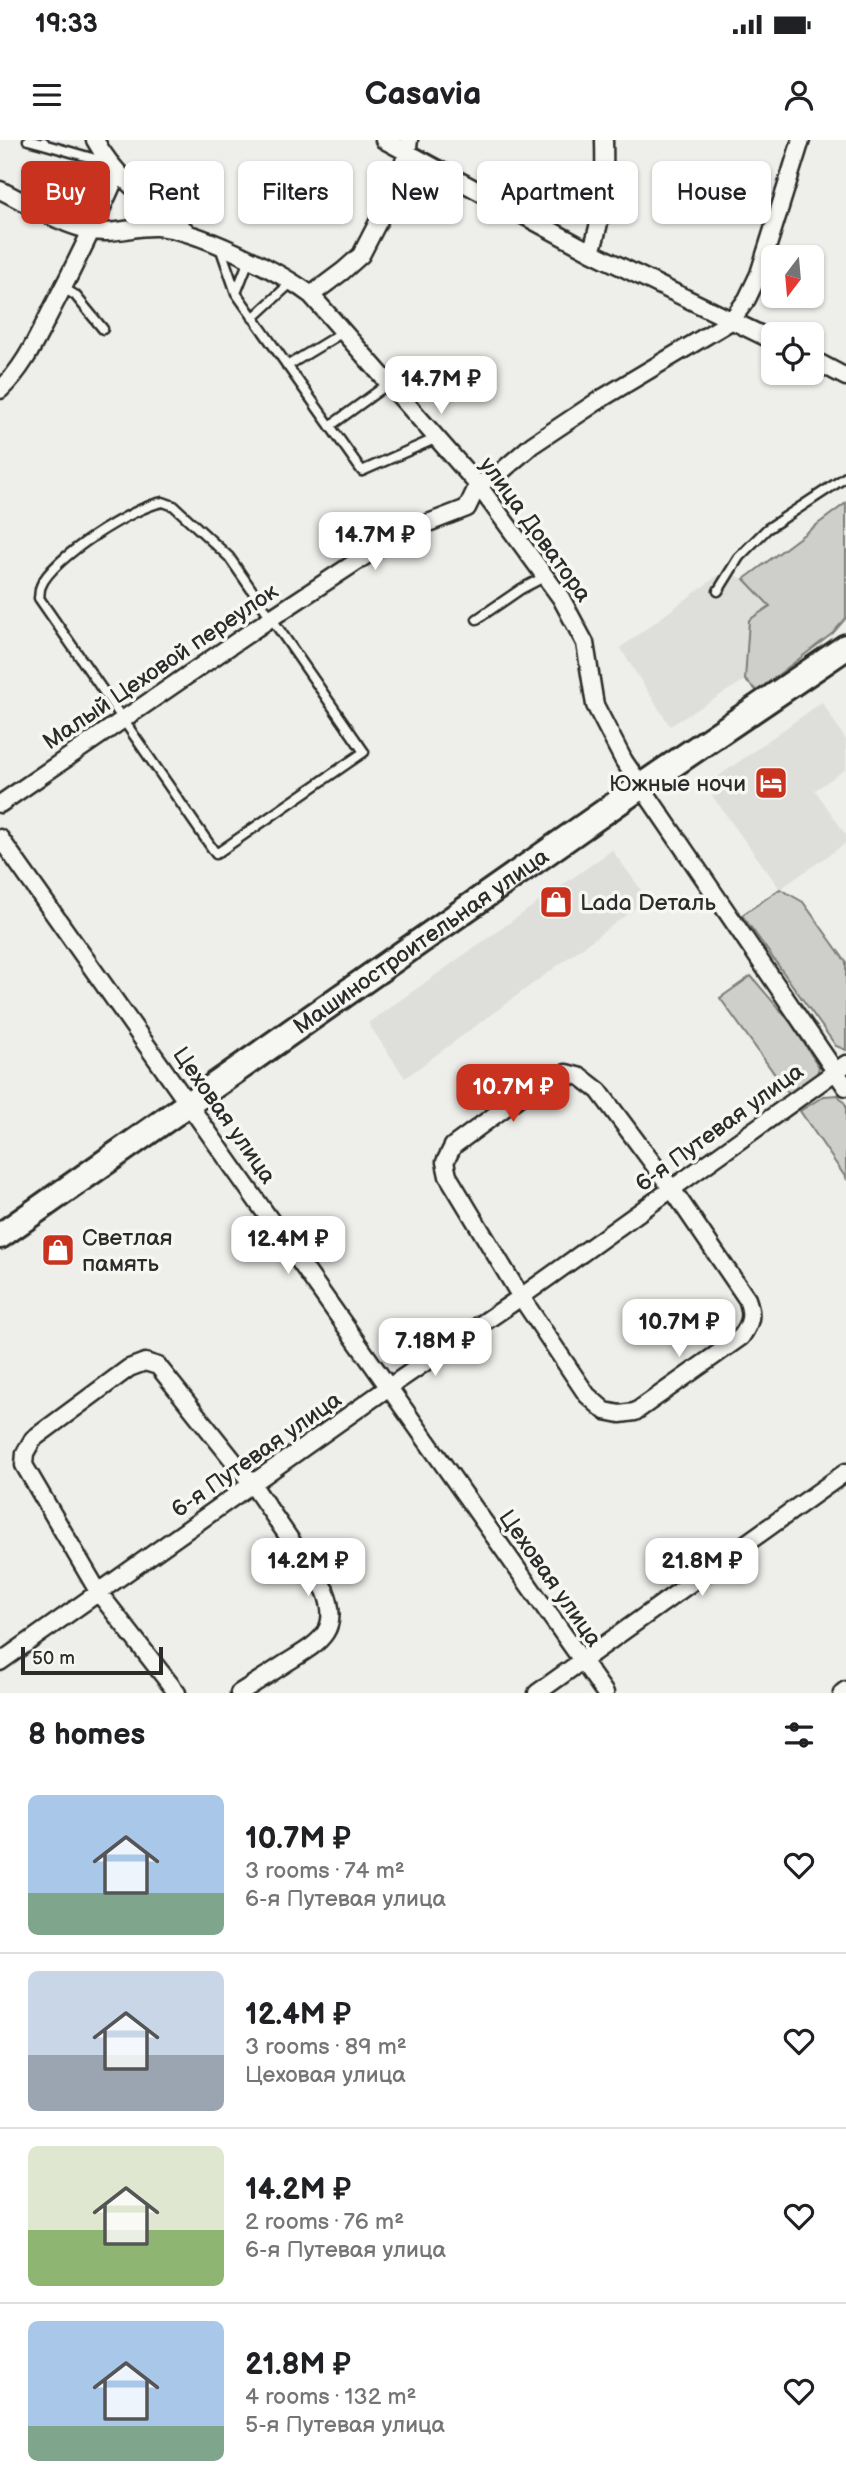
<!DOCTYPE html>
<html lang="en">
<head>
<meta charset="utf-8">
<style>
	:root { --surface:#fff; --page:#f2f2f2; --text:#202124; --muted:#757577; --line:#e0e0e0; --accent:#c8321e }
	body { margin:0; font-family:"Balsamiq Sans",sans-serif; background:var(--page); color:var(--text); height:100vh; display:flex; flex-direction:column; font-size:26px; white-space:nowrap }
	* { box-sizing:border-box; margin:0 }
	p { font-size:23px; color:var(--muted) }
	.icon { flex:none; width:38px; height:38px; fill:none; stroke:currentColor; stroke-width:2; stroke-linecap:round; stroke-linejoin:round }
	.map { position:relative; height:1553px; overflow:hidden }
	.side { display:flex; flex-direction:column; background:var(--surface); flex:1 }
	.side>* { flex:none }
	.top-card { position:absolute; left:21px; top:21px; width:805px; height:63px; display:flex; gap:14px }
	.needle { width:46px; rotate:196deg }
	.buttons { position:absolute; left:761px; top:105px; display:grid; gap:14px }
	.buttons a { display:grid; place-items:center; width:63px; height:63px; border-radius:10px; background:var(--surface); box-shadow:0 2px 5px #0004; font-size:35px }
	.scale { position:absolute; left:21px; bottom:18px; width:142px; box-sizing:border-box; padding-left:7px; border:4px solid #2b2b2b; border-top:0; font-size:19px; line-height:24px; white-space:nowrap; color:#2b2b2b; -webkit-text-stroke:5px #f6f6f2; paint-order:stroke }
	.price { position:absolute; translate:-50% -60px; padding:0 16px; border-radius:14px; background:#fff; color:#222; font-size:23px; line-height:46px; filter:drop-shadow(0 2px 4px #0008) }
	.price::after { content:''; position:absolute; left:50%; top:42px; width:21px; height:16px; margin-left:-10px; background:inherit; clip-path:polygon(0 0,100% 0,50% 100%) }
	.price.active { background:var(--accent); color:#fff }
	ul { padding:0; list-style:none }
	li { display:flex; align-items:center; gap:21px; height:175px; padding:0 28px }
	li+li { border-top:2px solid var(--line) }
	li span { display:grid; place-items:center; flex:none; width:196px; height:140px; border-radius:10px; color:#555 }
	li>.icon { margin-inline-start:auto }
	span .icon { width:84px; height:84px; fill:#fffc; stroke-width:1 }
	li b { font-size:30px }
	h2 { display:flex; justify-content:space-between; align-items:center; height:84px; padding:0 28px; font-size:30px }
	.chip { padding:0 24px; border-radius:10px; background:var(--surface); box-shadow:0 2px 5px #0004; font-size:24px; line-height:63px }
	.chip.active { background:var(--accent); color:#fff }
	.status { display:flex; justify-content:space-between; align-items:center; height:49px; padding:0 35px; background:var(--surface); direction:ltr }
	.status svg { height:19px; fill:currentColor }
	header { display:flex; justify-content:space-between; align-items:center; height:91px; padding:0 28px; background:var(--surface); font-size:32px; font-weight:600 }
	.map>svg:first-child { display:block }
	.built { fill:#dededb }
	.green { fill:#cececa; stroke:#7c7c7a; stroke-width:2 }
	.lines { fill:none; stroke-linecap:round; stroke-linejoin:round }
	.lane-casing { stroke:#2b2b2b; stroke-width:13 }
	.street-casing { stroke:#2b2b2b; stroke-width:21 }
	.primary-casing { stroke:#2b2b2b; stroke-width:30 }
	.lane { stroke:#f6f6f2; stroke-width:8 }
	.street { stroke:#f6f6f2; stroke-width:16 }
	.primary { stroke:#f6f6f2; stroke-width:24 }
	.labels { text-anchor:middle; stroke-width:7; stroke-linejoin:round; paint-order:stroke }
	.street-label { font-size:23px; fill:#2b2b2b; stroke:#f6f6f2 }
	.poi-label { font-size:23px; fill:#2b2b2b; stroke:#f6f6f2; text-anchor:start }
</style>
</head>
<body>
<div class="status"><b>19:33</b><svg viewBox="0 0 49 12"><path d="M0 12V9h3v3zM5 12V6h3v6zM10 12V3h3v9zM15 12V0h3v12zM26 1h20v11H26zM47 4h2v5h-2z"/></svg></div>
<header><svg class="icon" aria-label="menu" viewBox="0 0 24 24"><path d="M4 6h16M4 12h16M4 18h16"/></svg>Casavia<svg class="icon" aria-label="person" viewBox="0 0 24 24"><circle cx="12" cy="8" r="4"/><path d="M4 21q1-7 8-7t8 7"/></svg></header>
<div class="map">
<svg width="846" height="1553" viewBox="0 0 846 1553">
	<rect width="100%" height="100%" fill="#eeeeea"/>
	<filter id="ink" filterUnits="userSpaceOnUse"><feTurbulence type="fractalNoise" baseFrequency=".0143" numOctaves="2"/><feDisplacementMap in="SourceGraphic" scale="14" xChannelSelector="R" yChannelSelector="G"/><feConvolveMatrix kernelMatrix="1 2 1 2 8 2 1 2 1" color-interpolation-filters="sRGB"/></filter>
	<g filter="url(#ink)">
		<!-- built -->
		<path class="built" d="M724 431 744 439 770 466 749 480 745 540 670 586 620 508Z
			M822 562 846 600V629L815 650 846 695V703L780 749 705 646Z
			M612 710 645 755 641 764 405 938 368 883Z"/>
		<!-- green -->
		<path class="green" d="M846 363V478L833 493 757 551 745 540 749 480 770 466 744 439Z
			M780 749 803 762 846 822V910L836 906 742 775Z
			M751 836 791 883 819 927 817 934 789 954 720 858Z
			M838 955 846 965V1038L800 971 824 956Z"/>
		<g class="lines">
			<defs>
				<path id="lane" d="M28 0 43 4 44 2
					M43 4 106 22
					M220 107 236 153 362 331 437 298
					M63 148 75 155 103 189
					M236 153 249 120
					M253 178 293 141
					M287 226 343 192
					M330 286 388 244
					M163 362 174 366 229 417 364 612 216 714 39 458C40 454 39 450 41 446 52 418 133 367 163 362Z
					M718 451 739 417 767 389 846 337
					M477 479 521 449 546 436"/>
				<path id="street" d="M95 0C116 39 152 63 186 91
					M384 0 591 112 774 201
					M0 50C29 64 61 85 93 91 114 95 135 86 156 87 196 89 279 131 311 155L478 345 561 458 585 503 595 565 624 621 846 947
					M591 112C604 75 605 39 604 0
					M311 155 343 131 361 115 393 53 407 13 409 0
					M812 219 846 237
					M0 250C24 228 37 198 52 169 75 125 97 80 117 34
					M0 664 271 478 397 395 467 368 478 345 503 330 532 305 604 257 731 181 747 159 759 134 801 0
					M0 698 605 1553
					M566 933 581 937 599 951 672 1049 747 1159C753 1175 751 1183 741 1197L635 1272 620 1274 605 1271 587 1255 521 1157 448 1036 445 1022 453 1006 545 938Z
					M0 1522 389 1247 521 1157 846 924
					M177 1553 99 1453 24 1325 25 1313 33 1299 129 1228 145 1222 158 1226 252 1344 325 1450C342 1492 318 1503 286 1523 271 1533 255 1543 239 1553
					M537 1553 846 1332
					M842 1553 846 1550"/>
				<g id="primary">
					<path id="s1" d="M0 1096 640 647 846 507"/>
				</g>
			</defs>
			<!-- lane casing -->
			<use href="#lane" class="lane-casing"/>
			<!-- street casing -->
			<use href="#street" class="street-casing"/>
			<!-- primary casing -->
			<use href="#primary" class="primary-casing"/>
			<!-- lane -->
			<use href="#lane" class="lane"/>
			<!-- street -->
			<use href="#street" class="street"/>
			<!-- primary -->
			<use href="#primary" class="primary"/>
		</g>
	</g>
	<!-- icons -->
	<defs>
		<symbol id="hotel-square" viewBox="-11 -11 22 22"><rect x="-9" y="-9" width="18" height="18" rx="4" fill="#c8321e" stroke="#f6f6f2"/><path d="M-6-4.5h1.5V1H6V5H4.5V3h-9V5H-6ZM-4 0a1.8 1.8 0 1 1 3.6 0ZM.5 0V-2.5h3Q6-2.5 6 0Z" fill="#fff"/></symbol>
		<symbol id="shop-square" viewBox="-11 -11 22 22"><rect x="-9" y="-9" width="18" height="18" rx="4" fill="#c8321e" stroke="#f6f6f2"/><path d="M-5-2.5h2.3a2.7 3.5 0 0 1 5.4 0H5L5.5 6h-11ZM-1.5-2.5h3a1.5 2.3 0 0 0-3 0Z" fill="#fff"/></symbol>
	</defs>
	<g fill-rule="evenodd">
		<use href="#hotel-square" x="752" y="624" width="38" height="38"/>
		<use href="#shop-square" x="537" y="743" width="38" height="38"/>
		<use href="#shop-square" x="39" y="1091" width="38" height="38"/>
	</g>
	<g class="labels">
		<!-- street labels -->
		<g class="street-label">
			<text transform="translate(536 389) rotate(54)" y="8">улица Доватора</text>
			<text transform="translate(160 526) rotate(-34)" y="8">Малый Цеховой переулок</text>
			<text dy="8" stroke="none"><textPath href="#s1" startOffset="514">Машиностроительная улица</textPath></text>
			<text transform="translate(225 975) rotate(55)" y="8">Цеховая улица</text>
			<text transform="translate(719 987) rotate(-36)" y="8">6-я Путевая улица</text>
			<text transform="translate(256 1314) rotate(-35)" y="8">6-я Путевая улица</text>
			<text transform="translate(551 1438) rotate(55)" y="8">Цеховая улица</text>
		</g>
		<!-- poi labels -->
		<g class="poi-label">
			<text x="746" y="651" text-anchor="end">Южные ночи</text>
			<text x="580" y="770">Lada Dеталь</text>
			<text x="82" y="1105">Светлая<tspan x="82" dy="26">память</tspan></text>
		</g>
	</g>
</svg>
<div class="buttons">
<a><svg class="needle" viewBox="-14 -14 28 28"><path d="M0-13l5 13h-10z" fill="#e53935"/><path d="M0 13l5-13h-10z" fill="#757577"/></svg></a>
<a><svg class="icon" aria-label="locate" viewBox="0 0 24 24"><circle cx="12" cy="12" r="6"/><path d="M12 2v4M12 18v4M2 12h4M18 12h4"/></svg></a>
</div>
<div class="scale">50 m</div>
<b class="price" style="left:441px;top:276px">14.7M ₽</b>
<b class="price" style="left:375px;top:432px">14.7M ₽</b>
<b class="price active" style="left:513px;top:984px">10.7M ₽</b>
<b class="price" style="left:288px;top:1136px">12.4M ₽</b>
<b class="price" style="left:679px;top:1219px">10.7M ₽</b>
<b class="price" style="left:435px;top:1238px">7.18M ₽</b>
<b class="price" style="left:308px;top:1458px">14.2M ₽</b>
<b class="price" style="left:702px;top:1458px">21.8M ₽</b>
<div class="top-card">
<a class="chip active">Buy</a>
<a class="chip">Rent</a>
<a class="chip">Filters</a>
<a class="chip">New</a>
<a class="chip">Apartment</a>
<a class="chip">House</a>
</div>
</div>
<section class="side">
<h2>8 homes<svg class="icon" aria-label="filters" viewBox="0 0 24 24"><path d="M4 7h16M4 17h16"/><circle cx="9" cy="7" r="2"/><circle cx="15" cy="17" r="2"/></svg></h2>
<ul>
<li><span style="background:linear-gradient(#a9c7e8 70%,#7fa58c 0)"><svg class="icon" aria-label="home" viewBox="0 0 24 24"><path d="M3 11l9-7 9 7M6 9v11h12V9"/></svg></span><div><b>10.7M ₽</b><p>3 rooms · 74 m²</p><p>6-я Путевая улица</p></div><svg class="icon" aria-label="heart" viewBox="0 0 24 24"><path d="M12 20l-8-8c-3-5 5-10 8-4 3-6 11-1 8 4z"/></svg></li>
<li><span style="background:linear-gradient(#c9d6e8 60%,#9aa5b1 0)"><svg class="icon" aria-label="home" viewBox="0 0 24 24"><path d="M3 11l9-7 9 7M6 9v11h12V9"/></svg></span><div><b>12.4M ₽</b><p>3 rooms · 89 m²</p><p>Цеховая улица</p></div><svg class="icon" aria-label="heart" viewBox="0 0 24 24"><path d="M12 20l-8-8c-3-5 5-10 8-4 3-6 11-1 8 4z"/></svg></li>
<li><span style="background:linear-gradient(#dfe7d0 60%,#8fb573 0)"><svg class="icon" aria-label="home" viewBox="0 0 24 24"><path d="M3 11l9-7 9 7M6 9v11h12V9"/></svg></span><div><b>14.2M ₽</b><p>2 rooms · 76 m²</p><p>6-я Путевая улица</p></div><svg class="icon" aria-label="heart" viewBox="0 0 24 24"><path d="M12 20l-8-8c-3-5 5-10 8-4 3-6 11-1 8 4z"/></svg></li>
<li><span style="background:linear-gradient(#a9c7e8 75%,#7fa58c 0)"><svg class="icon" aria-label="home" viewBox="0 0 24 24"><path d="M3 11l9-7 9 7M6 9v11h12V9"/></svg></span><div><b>21.8M ₽</b><p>4 rooms · 132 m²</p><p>5-я Путевая улица</p></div><svg class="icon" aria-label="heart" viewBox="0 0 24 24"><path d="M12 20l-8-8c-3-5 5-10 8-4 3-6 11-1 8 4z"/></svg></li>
</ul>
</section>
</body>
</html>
